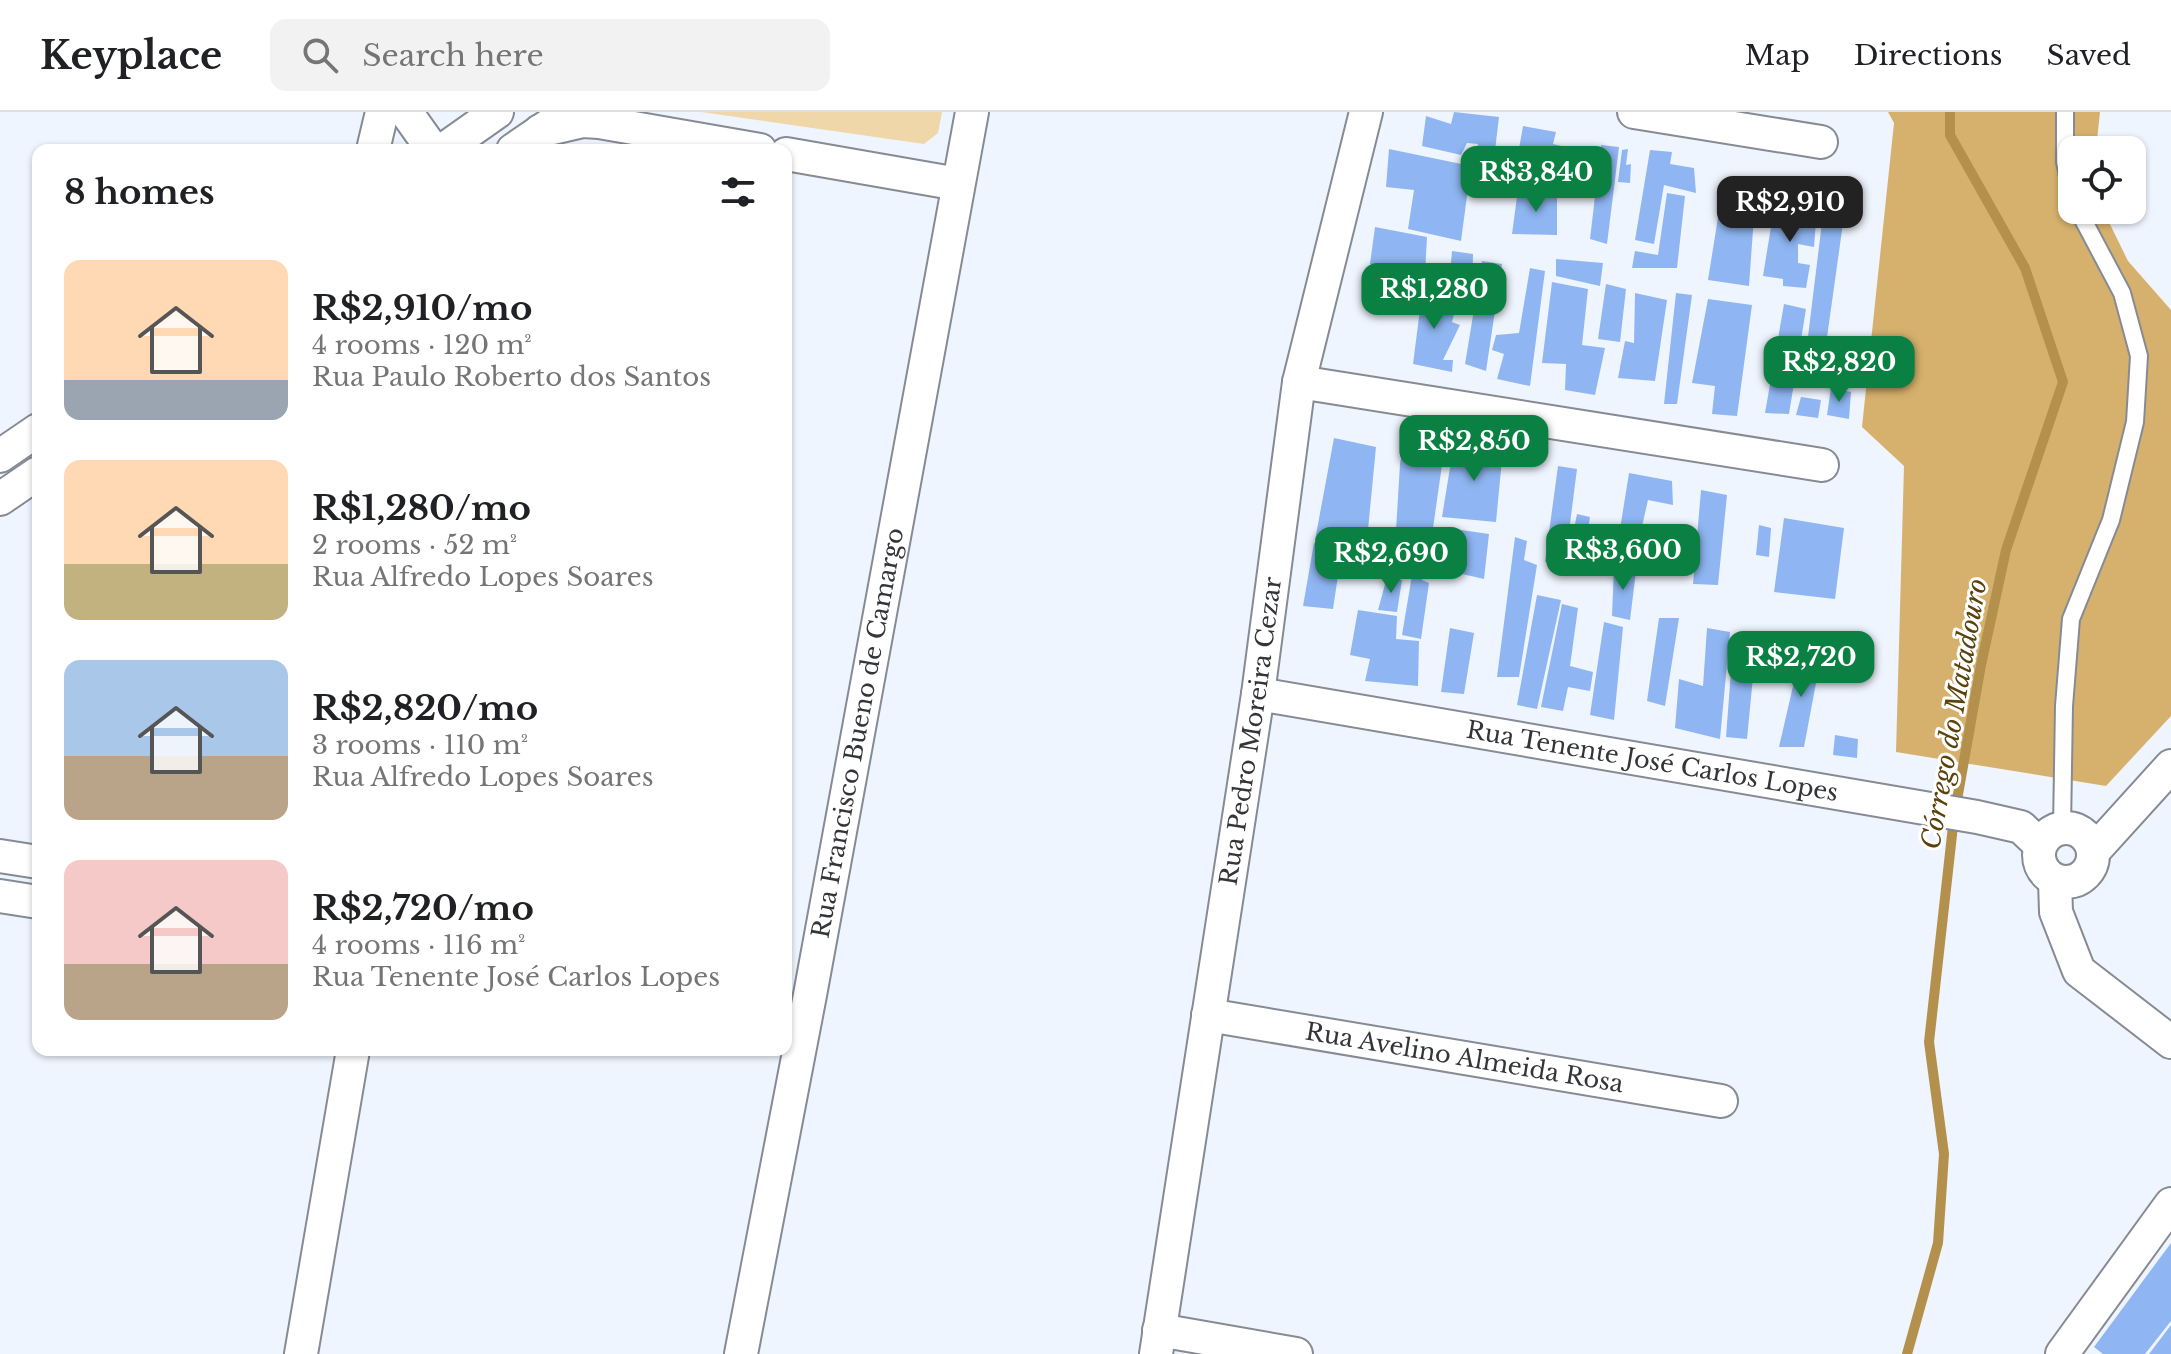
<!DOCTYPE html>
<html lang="en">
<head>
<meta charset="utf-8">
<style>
	:root { --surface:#fff; --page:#f2f2f2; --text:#202124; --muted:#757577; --line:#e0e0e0; --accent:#0b8043 }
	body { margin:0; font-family:"Libre Baskerville",serif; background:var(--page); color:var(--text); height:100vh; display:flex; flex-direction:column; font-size:30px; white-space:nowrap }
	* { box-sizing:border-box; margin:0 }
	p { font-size:26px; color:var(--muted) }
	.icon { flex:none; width:44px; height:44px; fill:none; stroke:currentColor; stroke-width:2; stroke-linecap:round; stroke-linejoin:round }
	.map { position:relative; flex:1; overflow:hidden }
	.details { position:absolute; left:32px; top:32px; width:760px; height:912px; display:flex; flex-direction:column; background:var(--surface); border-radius:16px; box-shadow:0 2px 6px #0004 }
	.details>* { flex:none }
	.controls { position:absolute; left:2058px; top:24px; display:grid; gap:16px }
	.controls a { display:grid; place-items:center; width:88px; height:88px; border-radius:16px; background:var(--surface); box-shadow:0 2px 6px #0004; font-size:40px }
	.price { position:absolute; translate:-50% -68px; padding:0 18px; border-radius:16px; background:var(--accent); color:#fff; font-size:26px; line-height:52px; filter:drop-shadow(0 2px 4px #0008) }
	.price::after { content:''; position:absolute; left:50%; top:48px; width:24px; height:18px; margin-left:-12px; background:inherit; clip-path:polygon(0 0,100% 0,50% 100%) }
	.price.selected { background:#222; color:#fff }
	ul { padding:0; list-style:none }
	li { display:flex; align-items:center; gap:24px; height:200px; padding:0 32px }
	li span { display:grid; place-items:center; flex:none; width:224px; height:160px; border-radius:16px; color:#555 }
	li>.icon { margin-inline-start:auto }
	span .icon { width:96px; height:96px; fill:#fffc; stroke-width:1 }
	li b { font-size:34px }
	h2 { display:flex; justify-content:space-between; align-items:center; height:96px; padding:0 32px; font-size:34px }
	header { display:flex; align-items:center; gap:48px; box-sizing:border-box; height:112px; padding:0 40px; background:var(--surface); border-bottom:2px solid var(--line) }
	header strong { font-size:38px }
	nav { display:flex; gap:44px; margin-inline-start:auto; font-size:28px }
	.search { width:560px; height:72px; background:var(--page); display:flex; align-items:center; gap:20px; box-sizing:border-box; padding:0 28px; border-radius:16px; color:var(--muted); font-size:30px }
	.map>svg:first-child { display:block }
	.green { fill:#efd7aa }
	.forest { fill:#d6b16d }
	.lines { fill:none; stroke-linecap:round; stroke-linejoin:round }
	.stream { stroke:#b3904c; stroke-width:10 }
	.building { fill:#8fb6f2 }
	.service-casing { stroke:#868b93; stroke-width:20 }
	.minor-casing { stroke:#868b93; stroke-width:36 }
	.service { stroke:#fff; stroke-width:16 }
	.minor { stroke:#fff; stroke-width:32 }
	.labels { text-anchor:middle; stroke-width:6; stroke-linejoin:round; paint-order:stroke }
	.street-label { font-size:24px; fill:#333539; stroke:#fff }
	.water-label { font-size:26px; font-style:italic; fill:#5a420a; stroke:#fff }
</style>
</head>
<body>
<header>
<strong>Keyplace</strong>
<div class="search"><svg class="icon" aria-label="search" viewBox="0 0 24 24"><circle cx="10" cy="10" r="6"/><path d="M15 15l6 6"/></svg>Search here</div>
<nav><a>Map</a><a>Directions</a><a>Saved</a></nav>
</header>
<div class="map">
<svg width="2171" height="1242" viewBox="0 0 2171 1242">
	<rect width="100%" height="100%" fill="#eff5fe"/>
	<!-- green -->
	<path class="green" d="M701 0H942L938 21 924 32Z"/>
	<!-- forest -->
	<path class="forest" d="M1888 0H2100L2096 38H2072V98H2103L2128 149 2171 198V604L2106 674 1896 640 1904 354 1862 315 1894 11Z"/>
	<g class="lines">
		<!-- stream -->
		<path class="stream" d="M1907 1242 1938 1131 1944 1042 1929 930 1954 705 1981 553 2006 438 2063 270 2025 156 1950 23V0"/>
	</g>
	<!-- building -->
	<path class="building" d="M1454 0 1499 5 1494 47H1474L1478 32 1467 31 1461 43 1422 34 1426 4 1451 12Z
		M1523 14 1556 20 1553 32 1570 36 1563 80 1514 65Z
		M1601 33 1619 35 1607 132 1590 127Z
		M1389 37 1471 54 1461 129 1408 117 1414 78 1386 75Z
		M1628 37 1626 53 1631 52 1630 71 1618 70 1622 38Z
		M1650 38 1672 40 1670 52 1694 56 1696 81 1664 73 1654 132 1635 128Z
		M1750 66 1769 69 1770 94 1744 93Z
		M1518 77 1557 83V123L1512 122Z
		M1667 81 1685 84 1677 156H1632L1635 139 1658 143Z
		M1775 90 1817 97 1814 135 1798 132V151L1810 153 1806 176 1783 174V167L1763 164Z
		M1719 99 1754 104 1749 174 1708 168Z
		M1823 102 1844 104 1823 254 1805 249Z
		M1375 115 1427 125 1425 162 1370 152Z
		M1452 139 1473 142 1472 198 1463 196V187H1448Z
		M1556 147 1603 151 1600 174 1556 164Z
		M1482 149 1502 152 1486 259 1465 252Z
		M1530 156 1545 159 1530 274 1497 267 1504 242 1492 238 1496 223 1519 221Z
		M1552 170 1588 177 1582 233 1605 236 1595 283 1565 278 1566 252 1542 251Z
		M1606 172 1626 177 1620 230 1598 227Z
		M1423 174 1446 178 1442 196 1455 198 1452 210 1460 213 1443 248H1453L1452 260 1413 252Z
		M1635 181 1667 188 1655 269 1618 266 1625 229 1634 231Z
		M1676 181 1692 183 1677 292H1664Z
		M1708 187 1752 193 1737 304 1712 302 1715 274 1692 271Z
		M1784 192 1806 197 1789 302 1765 301Z
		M1831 276 1851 280 1849 307 1827 303Z
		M1801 285 1821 288 1818 306 1796 303Z
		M1406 314 1430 319V337L1444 339 1430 437 1395 435 1400 352Z
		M1334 326 1376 335 1367 428H1315Z
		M1454 331 1503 337 1496 410 1442 405Z
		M1558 354 1577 357 1565 451 1545 450Z
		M1629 361 1672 369 1673 393 1648 388 1641 419 1620 417Z
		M1701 378 1727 383 1718 473 1693 472Z
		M1577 402 1590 405 1582 455 1567 452Z
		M1784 406 1844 416 1835 487 1774 480Z
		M1759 413 1771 416 1769 445 1756 443Z
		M1441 415 1489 422 1484 467 1432 455Z
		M1598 419 1611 422 1606 456 1590 453Z
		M1515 425 1527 429 1524 448 1537 453 1519 565H1497Z
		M1314 431 1342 437 1333 497 1303 494Z
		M1415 445 1427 447 1422 468 1429 471 1421 527 1402 523Z
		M1614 454 1636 459 1630 508 1612 504Z
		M1387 465 1402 468 1397 500 1378 498Z
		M1537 483 1561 488 1537 597 1517 593Z
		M1562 492 1578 496 1570 554 1593 560 1590 579 1568 575 1563 599 1541 595Z
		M1358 498 1397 504 1396 527 1419 529 1418 574 1365 569 1370 547 1350 543Z
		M1659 506H1679L1665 594 1647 589Z
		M1604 510 1623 515 1614 608 1590 603Z
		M1450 516 1474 521 1464 582 1441 580Z
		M1707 516 1730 520 1720 627 1675 616 1679 567 1703 574Z
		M1733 532 1756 534 1747 627 1726 625Z
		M1802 535 1822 539 1804 635H1779Z
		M1835 623 1858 627 1857 646 1833 643Z
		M2171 1131V1209L2145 1242H2103L2094 1235Z
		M2171 1213V1242H2149Z"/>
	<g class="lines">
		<defs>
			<path id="service" d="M2065 0V50L2072 83
				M2062 716 2064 594 2071 507 2111 408 2135 310 2139 244 2122 181 2078 98"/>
			<g id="minor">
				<path d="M406 0 433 38"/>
				<path d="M1634 0 1821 30"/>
				<path d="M540 19 583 9 599 10 760 38"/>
				<path d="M373 38 382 0"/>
				<path d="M443 38 497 0"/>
				<path d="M513 38 557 8"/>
				<path d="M786 42 958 72"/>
				<path d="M1299 270 1822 353"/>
				<path d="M0 344 38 318"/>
				<path d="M0 387 38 361"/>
				<path id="s1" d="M1258 582 1977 705 2021 715 2040 733"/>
				<circle cx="2066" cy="743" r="27"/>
				<path d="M2093 740 2171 654"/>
				<path d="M0 744 38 750"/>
				<path d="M2055 769 2056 800 2079 859 2171 930"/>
				<path d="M0 784 38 790"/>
				<path id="s2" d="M1208 903 1721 989"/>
				<path d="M1159 1218 1296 1242"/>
				<path d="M301 1242 353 938"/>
				<path id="s3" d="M741 1242 810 883 972 0"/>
				<path id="s4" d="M1156 1242 1258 582 1299 270 1366 0"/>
				<path d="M2062 1242 2171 1092"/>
			</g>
		</defs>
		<!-- service casing -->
		<use href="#service" class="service-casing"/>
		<!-- minor casing -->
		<use href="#minor" class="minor-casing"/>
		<!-- service -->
		<use href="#service" class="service"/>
		<!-- minor -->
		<use href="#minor" class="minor"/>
	</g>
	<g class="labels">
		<!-- street labels -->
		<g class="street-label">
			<text dy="8" stroke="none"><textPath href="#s4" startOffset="630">Rua Pedro Moreira Cezar</textPath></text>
			<text dy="8" stroke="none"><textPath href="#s3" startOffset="632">Rua Francisco Bueno de Camargo</textPath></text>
			<text dy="8" stroke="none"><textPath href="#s1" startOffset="400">Rua Tenente José Carlos Lopes</textPath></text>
			<text dy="8" stroke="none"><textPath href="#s2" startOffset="260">Rua Avelino Almeida Rosa</textPath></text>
		</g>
		<!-- water labels -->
		<g class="water-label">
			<text transform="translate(1954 602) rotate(-80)" y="9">Córrego do Matadouro</text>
		</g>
	</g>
</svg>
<div class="controls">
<a><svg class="icon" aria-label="locate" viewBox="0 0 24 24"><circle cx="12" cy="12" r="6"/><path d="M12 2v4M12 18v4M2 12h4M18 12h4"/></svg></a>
</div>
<b class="price" style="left:1536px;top:102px">R$3,840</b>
<b class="price selected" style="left:1790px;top:132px">R$2,910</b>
<b class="price" style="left:1434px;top:219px">R$1,280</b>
<b class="price" style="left:1839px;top:292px">R$2,820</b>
<b class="price" style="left:1474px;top:371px">R$2,850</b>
<b class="price" style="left:1623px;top:480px">R$3,600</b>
<b class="price" style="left:1391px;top:483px">R$2,690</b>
<b class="price" style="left:1801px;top:587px">R$2,720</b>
<section class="details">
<h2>8 homes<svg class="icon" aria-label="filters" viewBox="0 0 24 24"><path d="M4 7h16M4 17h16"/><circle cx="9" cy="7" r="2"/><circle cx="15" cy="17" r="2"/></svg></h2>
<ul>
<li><span style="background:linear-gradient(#ffd9b3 75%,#9aa5b1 0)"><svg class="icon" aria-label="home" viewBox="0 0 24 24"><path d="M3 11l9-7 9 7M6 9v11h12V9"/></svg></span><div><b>R$2,910/mo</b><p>4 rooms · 120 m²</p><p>Rua Paulo Roberto dos Santos</p></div></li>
<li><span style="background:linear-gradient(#ffd9b3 65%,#c2b280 0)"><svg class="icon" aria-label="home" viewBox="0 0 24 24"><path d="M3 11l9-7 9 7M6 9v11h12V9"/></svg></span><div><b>R$1,280/mo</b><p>2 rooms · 52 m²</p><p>Rua Alfredo Lopes Soares</p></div></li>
<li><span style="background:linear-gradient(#a9c7e8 60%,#b9a48a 0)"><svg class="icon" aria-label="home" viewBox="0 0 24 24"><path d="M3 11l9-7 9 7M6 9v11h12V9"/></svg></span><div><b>R$2,820/mo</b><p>3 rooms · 110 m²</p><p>Rua Alfredo Lopes Soares</p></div></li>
<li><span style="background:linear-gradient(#f6c9c9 65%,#b9a48a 0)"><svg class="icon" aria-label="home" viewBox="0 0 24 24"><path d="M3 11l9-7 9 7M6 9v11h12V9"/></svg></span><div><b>R$2,720/mo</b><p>4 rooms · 116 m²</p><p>Rua Tenente José Carlos Lopes</p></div></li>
</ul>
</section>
</div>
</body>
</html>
